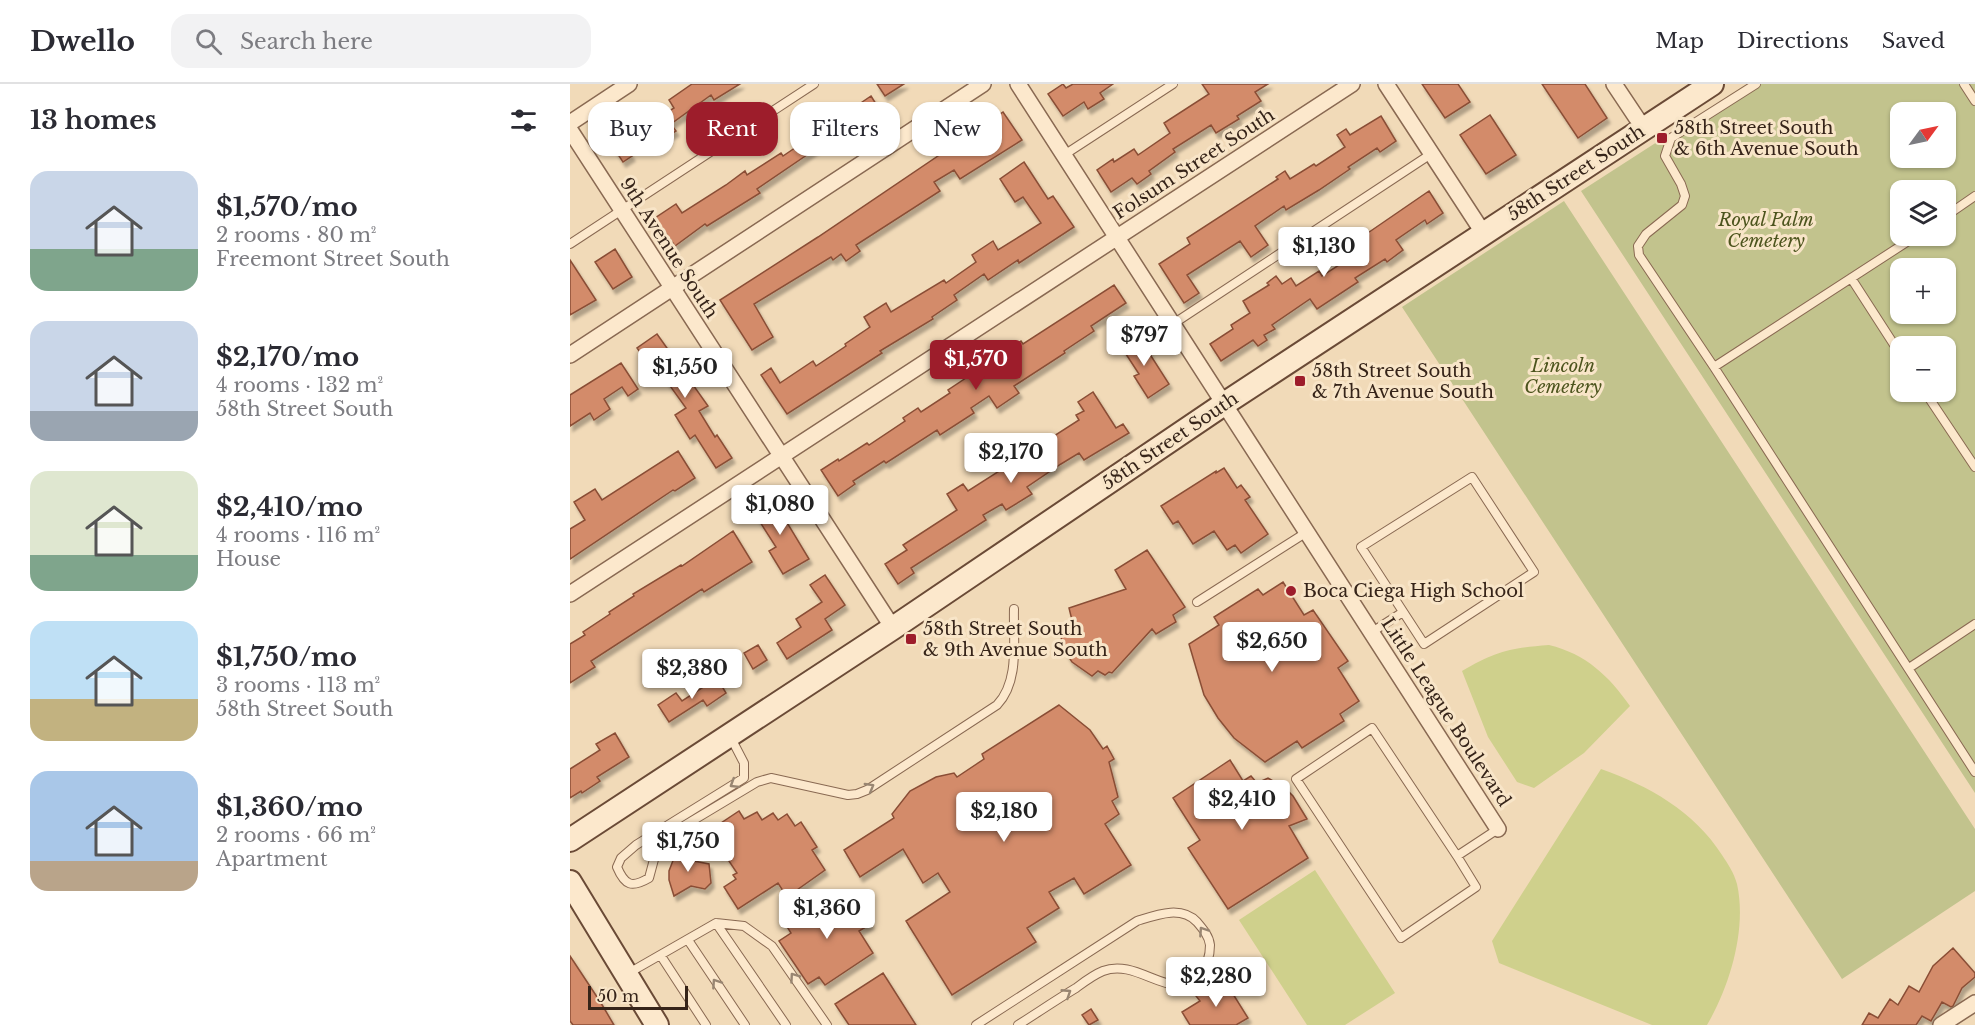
<!DOCTYPE html>
<html lang="en">
<head>
<meta charset="utf-8">
<style>
	:root { --surface:#fff; --page:#f2f2f3; --text:#2b2b33; --muted:#7c7c81; --line:#e1e1e2; --accent:#9d1d2b }
	body { margin:0; font-family:"Libre Baskerville",serif; background:var(--page); color:var(--text); height:100vh; display:flex; flex-direction:column; font-size:22px; white-space:nowrap }
	* { box-sizing:border-box; margin:0 }
	p { font-size:20px; color:var(--muted) }
	.icon { flex:none; width:33px; height:33px; fill:none; stroke:currentColor; stroke-width:2; stroke-linecap:round; stroke-linejoin:round }
	.map { position:relative; flex:1; overflow:hidden }
	.details { display:flex; flex-direction:column; background:var(--surface); width:570px }
	.details>* { flex:none }
	.banner { position:absolute; left:18px; top:18px; width:570px; height:54px; display:flex; gap:12px }
	.needle { width:39px; rotate:57deg }
	.tools { position:absolute; left:1320px; top:18px; display:grid; gap:12px }
	.tools a { display:grid; place-items:center; width:66px; height:66px; border-radius:12px; background:var(--surface); box-shadow:0 2px 4px #0004; font-size:30px }
	.scale { position:absolute; left:18px; bottom:15px; width:100px; box-sizing:border-box; padding-left:6px; border:3px solid #362419; border-top:0; font-size:16px; line-height:21px; white-space:nowrap; color:#362419; -webkit-text-stroke:4px #f8e5c8; paint-order:stroke }
	.price { position:absolute; translate:-50% -51px; padding:0 14px; border-radius:6px; background:#fff; color:#222; font-size:20px; line-height:39px; filter:drop-shadow(0 2px 3px #0008) }
	.price::after { content:''; position:absolute; left:50%; top:36px; width:18px; height:14px; margin-left:-9px; background:inherit; clip-path:polygon(0 0,100% 0,50% 100%) }
	.price.active { background:var(--accent); color:#fff }
	ul { padding:0; list-style:none }
	li { display:flex; align-items:center; gap:18px; height:150px; padding:0 30px }
	li span { display:grid; place-items:center; flex:none; width:168px; height:120px; border-radius:18px; color:#555 }
	li>.icon { margin-inline-start:auto }
	span .icon { width:72px; height:72px; fill:#fffc; stroke-width:1 }
	li b { font-size:26px }
	h2 { display:flex; justify-content:space-between; align-items:center; height:72px; padding:0 30px; font-size:26px }
	.tag { padding:0 21px; border-radius:18px; background:var(--surface); box-shadow:0 2px 4px #0004; font-size:21px; line-height:54px }
	.tag.active { background:var(--accent); color:#fff }
	header { display:flex; align-items:center; gap:36px; box-sizing:border-box; height:84px; padding:0 30px; background:var(--surface); border-bottom:2px solid var(--line) }
	header strong { font-size:28px }
	nav { display:flex; gap:33px; margin-inline-start:auto; font-size:21px }
	.search { width:420px; height:54px; background:var(--page); display:flex; align-items:center; gap:15px; box-sizing:border-box; padding:0 21px; border-radius:18px; color:var(--muted); font-size:22px }
	main { display:flex; flex:1; min-height:0 }
	.map>svg:first-child { display:block }
	.green { fill:#cfd08c }
	.cemetery { fill:#c2c38d; fill-rule:evenodd }
	.building { fill:#d38b6a; stroke:#8a4e36; stroke-width:1.5; filter:url(#shadow) }
	.lines { fill:none; stroke-linecap:round; stroke-linejoin:round }
	.lane-casing { stroke:#896952; stroke-width:10 }
	.street-casing { stroke:#896952; stroke-width:18 }
	.secondary-casing { stroke:#6a4a36; stroke-width:26 }
	.lane { stroke:#fce8cc; stroke-width:8 }
	.street { stroke:#fce8cc; stroke-width:15 }
	.secondary { stroke:#fce8cc; stroke-width:22 }
	.oneway { stroke:#998672 }
	.poi-dot { fill:#9d1d2b; stroke:#f8e5c8; stroke-width:2 }
	.labels { text-anchor:middle; stroke-width:6; stroke-linejoin:round; paint-order:stroke }
	.poi-label { font-size:18px; fill:#362419; stroke:#f8e5c8; text-anchor:start }
	.street-label { font-size:18px; fill:#362419; stroke:#f8e5c8 }
	.park-label { font-size:18px; font-style:italic; fill:#4c541d; stroke:#f8e5c8 }
</style>
</head>
<body>
<header>
<strong>Dwello</strong>
<div class="search"><svg class="icon" aria-label="search" viewBox="0 0 24 24"><circle cx="10" cy="10" r="6"/><path d="M15 15l6 6"/></svg>Search here</div>
<nav><a>Map</a><a>Directions</a><a>Saved</a></nav>
</header>
<main>
<section class="details">
<h2>13 homes<svg class="icon" aria-label="filters" viewBox="0 0 24 24"><path d="M4 7h16M4 17h16"/><circle cx="9" cy="7" r="2"/><circle cx="15" cy="17" r="2"/></svg></h2>
<ul>
<li><span style="background:linear-gradient(#c9d6e8 65%,#7fa58c 0)"><svg class="icon" aria-label="home" viewBox="0 0 24 24"><path d="M3 11l9-7 9 7M6 9v11h12V9"/></svg></span><div><b>$1,570/mo</b><p>2 rooms · 80 m²</p><p>Freemont Street South</p></div></li>
<li><span style="background:linear-gradient(#c9d6e8 75%,#9aa5b1 0)"><svg class="icon" aria-label="home" viewBox="0 0 24 24"><path d="M3 11l9-7 9 7M6 9v11h12V9"/></svg></span><div><b>$2,170/mo</b><p>4 rooms · 132 m²</p><p>58th Street South</p></div></li>
<li><span style="background:linear-gradient(#dfe7d0 70%,#7fa58c 0)"><svg class="icon" aria-label="home" viewBox="0 0 24 24"><path d="M3 11l9-7 9 7M6 9v11h12V9"/></svg></span><div><b>$2,410/mo</b><p>4 rooms · 116 m²</p><p>House</p></div></li>
<li><span style="background:linear-gradient(#bfe0f5 65%,#c2b280 0)"><svg class="icon" aria-label="home" viewBox="0 0 24 24"><path d="M3 11l9-7 9 7M6 9v11h12V9"/></svg></span><div><b>$1,750/mo</b><p>3 rooms · 113 m²</p><p>58th Street South</p></div></li>
<li><span style="background:linear-gradient(#a9c7e8 75%,#b9a48a 0)"><svg class="icon" aria-label="home" viewBox="0 0 24 24"><path d="M3 11l9-7 9 7M6 9v11h12V9"/></svg></span><div><b>$1,360/mo</b><p>2 rooms · 66 m²</p><p>Apartment</p></div></li>
</ul>
</section>
<div class="map">
<svg width="1405" height="941" viewBox="0 0 1405 941">
	<defs>
		<filter id="shadow"><feDropShadow dx="3" dy="5" stdDeviation="1.5" flood-color="#0004"/></filter>
	</defs>
	<rect width="100%" height="100%" fill="#f1dab8"/>
	<!-- green -->
	<path class="green" d="M979 561C1016 570 1039 592 1060 622L1014 669 964 704 947 698 918 653 892 587C926 567 940 564 979 561Z
		M1031 685C1079 702 1124 727 1152 771 1158 780 1164 789 1167 800 1177 845 1160 902 1137 941H1082L929 879 922 857Z
		M745 786 825 909 775 941H737L669 836Z"/>
	<!-- cemetery -->
	<path class="cemetery" d="M1177 0H1405V709L1011 107ZM1330 28H1376V74H1330ZM1330 106H1376V152H1330ZM1330 184H1376V230H1330ZM1330 262H1376V308H1330Z
		M994 117 1405 745V807L1272 895 832 223Z"/>
	<!-- building -->
	<path class="building" d="M122 0H170L144 16 141 11 101 40 106 47 85 60 79 51 57 65 62 72 53 78 39 57 79 28 84 37 104 24 99 16Z
		M307 0H334L315 12Z
		M493 0 496 4 503 0H543L530 9 534 15 518 25 514 18 493 32 478 10Z
		M632 0H698L685 8 691 17 667 32 669 35 646 49 641 41 603 65 605 68 579 87 581 90 567 100 562 94 541 108 527 86 543 75 544 78 564 65 568 71 600 49 594 39 639 10Z
		M852 0H888L900 18 875 34Z
		M972 0H1015L1037 34 1008 54Z
		M301 12 311 28 259 62 256 58 187 105 190 109 137 142 135 140 105 162 85 134 106 120 112 129 156 101 175 87 177 91 211 69 213 72Z
		M433 28 452 56 390 95 384 86 364 98 370 107 286 161 290 167 276 177 271 170 263 176 261 173 184 220 203 253 182 266 150 216 248 153Z
		M920 31 946 71 916 90 890 51Z
		M811 32 826 57 810 68 807 64 778 83 780 85 749 106 716 126 714 122 685 142 698 161 681 173 670 157 617 191 629 209 614 219 589 180 620 160 617 154 708 95 706 93 715 87 720 95 744 80 746 82 775 63 767 51 776 45 780 51Z
		M454 78 478 115 483 112 504 143 449 179 448 176 418 196 414 190 384 211 387 216 362 233 363 235 310 267 312 269 217 330 191 291 201 284 210 299 243 277 246 282 276 262 275 260 300 243 294 233 316 219 321 228 374 196 376 199 406 178 402 171 423 157 428 166 471 139 453 113 445 118 430 95Z
		M859 107 873 129 857 140 855 136 826 156 833 166 817 178 815 175 785 194 788 198 747 225 740 215 702 241 705 245 694 251 697 256 688 262 683 256 651 277 640 260 663 245 661 241 680 229 673 217 699 201 697 199 706 192 712 200 721 194 726 202 749 187 752 192 780 174 773 163 788 153 789 155Z
		M45 165 62 193 43 205 25 178Z
		M0 176 26 216 0 231Z
		M544 201 556 219 521 242 524 247 494 267 495 269 444 302 449 309 427 324 419 312 401 324 404 329 370 351 367 346 316 379 314 377 283 397 285 400 268 412 251 386 268 375 269 377 297 359 299 361 335 337 333 334 348 324 351 328 380 309 378 306 411 284 417 293 435 279 430 271 451 257 453 260Z
		M87 250 138 322 129 327 145 353 147 351 162 374 146 384 125 351 120 355 105 331 116 324 88 285 84 288 67 264Z
		M567 250 599 300 578 314 564 292 569 290 550 261Z
		M51 279 68 305 58 312 52 303 34 315 40 325 24 336 20 329 0 342V311Z
		M523 308 546 344 553 340 559 349 514 376 509 369 491 380 457 403 462 410 436 426 432 420 413 431 416 436 341 484 344 489 328 500 315 480 337 466 333 461 387 426 377 410 393 400 398 407 509 336 506 331 514 327 508 318Z
		M108 367 125 394 105 407 103 406 0 475V445L15 436 4 418 25 405 32 416Z
		M654 384 667 404 671 401 680 413 675 416 698 450 671 469 665 461 657 466 644 447 623 460 608 437 603 440 591 422 646 387V389Z
		M201 412 239 475 213 490 199 467 206 463 181 424Z
		M163 447 182 478 134 508 132 505 21 577 25 583 0 599V560L15 551 13 548 40 530 39 528 64 512 63 510 111 481 112 482Z
		M577 466 615 523 603 531 606 538 586 550 582 545 542 589 539 588 535 591 528 587 522 592 502 578 494 566 491 553 493 551 492 545 498 542 496 538 502 536 499 524 556 505 545 486Z
		M255 491 275 521 255 535 262 546 217 575 207 559 231 543 226 535 252 518 240 501Z
		M713 498 734 531 743 526 778 577 768 584 789 617 770 630 774 637 732 664 727 657 695 678 664 654 648 634 634 611 619 560 649 541 644 533 688 505 693 511Z
		M188 561 197 576 183 585 174 569Z
		M147 594 156 609 137 622 133 616 99 638 88 621 106 609 112 617Z
		M489 621 520 646 533 665 537 662 544 675 539 678 548 713 542 717 549 730 535 740 561 781 514 810 504 794 479 808 489 824 457 844 466 858 382 911 336 837 380 808 368 789 353 799 333 765 290 793 274 766 324 734 322 730 340 707 366 693 384 689 387 693 414 675 412 670Z
		M45 649 59 673 27 693 30 697 12 709 11 707 0 714V685L30 666 26 660Z
		M660 676 673 697 681 692 687 699 698 694 714 703 723 712 737 735 719 742 738 774 658 825 618 764 630 756 603 714Z
		M169 727 174 735 187 728 192 736 203 729 208 736 217 730 225 742 231 738 247 763 242 766 255 786 217 813 208 799 168 825 154 803 166 795 163 791 167 789 153 768 150 771 136 749Z
		M115 763 124 777 139 780 141 799 135 805 121 802 104 812 99 796V787L104 774Z
		M264 809 274 825 287 817 301 840 289 847 303 869 255 901 249 893 238 900 209 857 221 849 216 841Z
		M1383 864 1405 889V893L1392 904 1383 922 1381 923 1372 918 1361 937 1352 932 1346 941H1292L1299 929 1308 934 1320 915 1328 921 1339 902 1349 908 1363 882Z
		M0 872 31 919 44 941H3L0 937Z
		M313 889 346 941H279L265 920Z
		M653 894 678 934 666 941H620L612 928 630 917 626 912Z
		M521 925 528 936 519 941 512 931Z"/>
	<g class="lines">
		<defs>
			<path id="lane" d="M1186 0 1101 54 1095 72 1111 100 1115 112 1112 121 1076 150 1068 162 1069 171 1144 283 1405 688
				M1394 0 1405 17
				M494 71 603 0
				M1376 132 1405 112
				M0 160 244 0
				M1281 194 1330 270
				M603 240 861 70
				M1144 283 1346 152
				M1355 308 1405 383
				M902 393 964 488 854 560 791 463Z
				M627 518 737 448
				M802 548 833 528
				M1339 584 1405 540
				M160 652 174 679V694L66 761 51 774 47 783C55 802 62 804 79 794L86 768 92 755 187 698 201 694 278 711 287 710 297 706 427 621C450 597 443 556 444 525
				M887 772 802 644 726 695 831 854 906 803 887 772 928 745
				M146 839 216 941
				M118 856 175 941
				M91 872 136 941
				M57 890 146 839 174 842 202 862 257 941
				M406 941 567 837C586 831 611 821 627 838 633 845 639 852 640 861 640 873 637 882 630 890 603 922 569 873 533 887 523 891 514 898 506 904 486 916 467 929 448 941"/>
			<path id="street" d="M448 0 928 745
				M816 0 914 150
				M1044 0 1074 45
				M0 39 59 0
				M0 46 323 544
				M0 271 413 0
				M0 510 782 0
				M1371 941 1405 919"/>
			<path id="secondary" d="M0 756 323 544 654 320 1142 0
				M0 798 87 941"/>
		</defs>
		<!-- lane casing -->
		<use href="#lane" class="lane-casing"/>
		<!-- street casing -->
		<use href="#street" class="street-casing"/>
		<!-- secondary casing -->
		<use href="#secondary" class="secondary-casing"/>
		<!-- lane -->
		<use href="#lane" class="lane"/>
		<!-- street -->
		<use href="#street" class="street"/>
		<!-- secondary -->
		<use href="#secondary" class="secondary"/>
	</g>
	<!-- one-way arrows -->
	<defs><path id="oneway-chevron" d="M-2-3.5L2.5 0L-2 3.5" fill="none" stroke-width="1.6" stroke-linecap="round" stroke-linejoin="round" transform="scale(1.5)"/></defs>
	<g class="oneway">
		<use href="#oneway-chevron" transform="translate(164 700) rotate(148)"/>
		<use href="#oneway-chevron" transform="translate(300 703) rotate(-30)"/>
		<use href="#oneway-chevron" transform="translate(633 847) rotate(-124)"/>
		<use href="#oneway-chevron" transform="translate(224 893) rotate(-125)"/>
		<use href="#oneway-chevron" transform="translate(146 899) rotate(-124)"/>
		<use href="#oneway-chevron" transform="translate(497 909) rotate(-33)"/>
	</g>
	<!-- markers -->
	<g class="poi-dot">
		<rect x="1086" y="48" width="12" height="12" rx="3"/>
		<rect x="724" y="291" width="12" height="12" rx="3"/>
		<circle cx="721" cy="507" r="6"/>
		<rect x="335" y="549" width="12" height="12" rx="3"/>
	</g>
	<g class="labels">
		<!-- poi labels -->
		<g class="poi-label">
			<text x="1104" y="50">58th Street South<tspan x="1104" dy="21">&amp; 6th Avenue South</tspan></text>
			<text x="742" y="293">58th Street South<tspan x="742" dy="21">&amp; 7th Avenue South</tspan></text>
			<text x="733" y="513">Boca Ciega High School</text>
			<text x="353" y="551">58th Street South<tspan x="353" dy="21">&amp; 9th Avenue South</tspan></text>
		</g>
		<!-- street labels -->
		<g class="street-label">
			<text transform="translate(624 80) rotate(-33)" y="6">Folsum Street South</text>
			<text transform="translate(1006 89) rotate(-33)" y="6">58th Street South</text>
			<text transform="translate(99 164) rotate(57)" y="6">9th Avenue South</text>
			<text transform="translate(600 357) rotate(-34)" y="6">58th Street South</text>
			<text transform="translate(876 628) rotate(57)" y="6">Little League Boulevard</text>
		</g>
		<!-- park labels -->
		<g class="park-label">
			<text x="1196" y="142">Royal Palm<tspan x="1196" dy="21">Cemetery</tspan></text>
			<text x="993" y="288">Lincoln<tspan x="993" dy="21">Cemetery</tspan></text>
		</g>
	</g>
</svg>
<div class="tools">
<a><svg class="needle" viewBox="-14 -14 28 28"><path d="M0-13l5 13h-10z" fill="#e53935"/><path d="M0 13l5-13h-10z" fill="#7c7c81"/></svg></a>
<a><svg class="icon" aria-label="layers" viewBox="0 0 24 24"><path d="M12 4l9 5-9 5-9-5zM3 14l9 5 9-5"/></svg></a>
<a>+</a>
<a>−</a>
</div>
<div class="scale">50 m</div>
<b class="price" style="left:754px;top:194px">$1,130</b>
<b class="price" style="left:574px;top:283px">$797</b>
<b class="price active" style="left:406px;top:307px">$1,570</b>
<b class="price" style="left:115px;top:315px">$1,550</b>
<b class="price" style="left:441px;top:400px">$2,170</b>
<b class="price" style="left:210px;top:452px">$1,080</b>
<b class="price" style="left:702px;top:589px">$2,650</b>
<b class="price" style="left:122px;top:616px">$2,380</b>
<b class="price" style="left:672px;top:747px">$2,410</b>
<b class="price" style="left:434px;top:759px">$2,180</b>
<b class="price" style="left:118px;top:789px">$1,750</b>
<b class="price" style="left:257px;top:856px">$1,360</b>
<b class="price" style="left:646px;top:924px">$2,280</b>
<div class="banner">
<a class="tag">Buy</a>
<a class="tag active">Rent</a>
<a class="tag">Filters</a>
<a class="tag">New</a>
</div>
</div>
</main>
</body>
</html>
